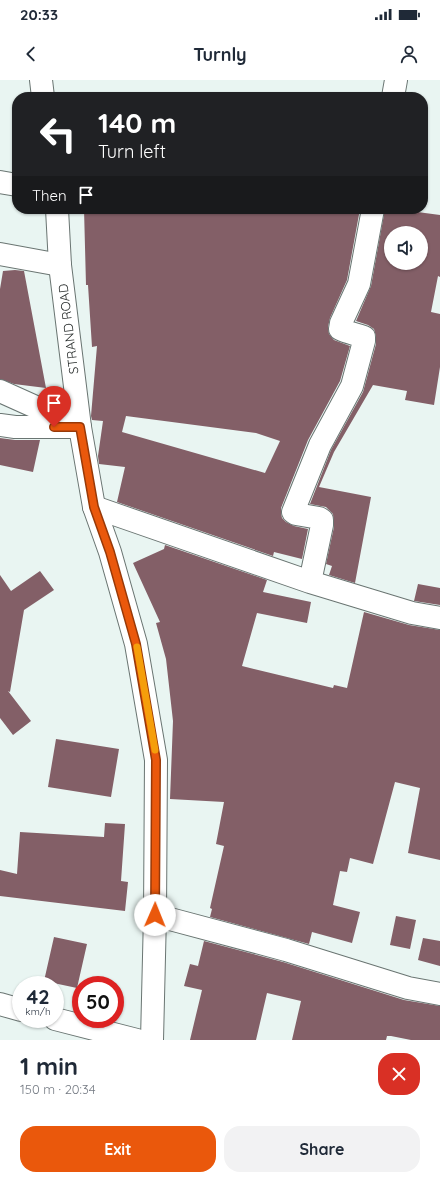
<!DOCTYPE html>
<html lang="en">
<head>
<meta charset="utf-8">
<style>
  body { margin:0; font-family:Quicksand,sans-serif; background:#f2f2f3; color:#1f2937; height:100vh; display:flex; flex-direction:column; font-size:15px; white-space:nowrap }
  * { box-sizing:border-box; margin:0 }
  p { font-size:13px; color:#747a83 }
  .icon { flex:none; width:22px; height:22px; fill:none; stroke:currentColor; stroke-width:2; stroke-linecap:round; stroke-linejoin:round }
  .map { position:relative; height:960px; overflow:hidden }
  .sheet { display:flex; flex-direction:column; background:#fff; flex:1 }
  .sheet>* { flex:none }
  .banner { position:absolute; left:12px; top:12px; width:416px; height:122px; border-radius:16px; box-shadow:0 1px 3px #0004; background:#202124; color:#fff; overflow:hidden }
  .tools { position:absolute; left:384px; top:146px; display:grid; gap:8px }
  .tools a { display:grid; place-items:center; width:44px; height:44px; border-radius:50%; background:#fff; box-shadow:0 1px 3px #0004; font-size:20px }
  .speed { position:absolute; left:12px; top:896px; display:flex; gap:8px; font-size:20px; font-weight:700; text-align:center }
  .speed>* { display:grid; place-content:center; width:52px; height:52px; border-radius:50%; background:#fff; box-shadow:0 1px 3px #0004; line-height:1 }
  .speed small { font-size:10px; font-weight:400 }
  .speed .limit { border:6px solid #d22; background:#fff; color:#111 }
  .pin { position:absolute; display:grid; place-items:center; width:34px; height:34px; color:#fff; margin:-41px -17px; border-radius:50% 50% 50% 0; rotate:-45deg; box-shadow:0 0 4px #0007 }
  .pin .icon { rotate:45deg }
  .me { position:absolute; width:44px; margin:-22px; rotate:1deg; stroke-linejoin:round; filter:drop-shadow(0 0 3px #0008) }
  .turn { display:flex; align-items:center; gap:14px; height:84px; padding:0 20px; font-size:18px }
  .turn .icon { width:52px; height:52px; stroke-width:2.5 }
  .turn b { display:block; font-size:28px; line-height:34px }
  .then { display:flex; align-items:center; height:38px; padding:0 20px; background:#0003; gap:8px; font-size:15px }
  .round { display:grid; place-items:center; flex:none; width:42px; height:42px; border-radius:16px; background:#f2f2f3 }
  .head { display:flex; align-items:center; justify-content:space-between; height:68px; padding:0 20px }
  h1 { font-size:24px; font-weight:700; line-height:30px }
  .cta { display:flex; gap:8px; margin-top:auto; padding:8px 20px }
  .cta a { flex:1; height:46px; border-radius:16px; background:#ea580c; color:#fff; font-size:16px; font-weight:700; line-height:46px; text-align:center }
  .cta a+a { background:#f2f2f3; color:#1f2937 }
  .status { display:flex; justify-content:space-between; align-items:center; height:28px; padding:0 20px; background:#fff; direction:ltr }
  .status svg { height:11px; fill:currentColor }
  header { display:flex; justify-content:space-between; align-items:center; height:52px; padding:0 20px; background:#fff; font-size:18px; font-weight:700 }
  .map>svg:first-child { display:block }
  .building { fill:#835f67; fill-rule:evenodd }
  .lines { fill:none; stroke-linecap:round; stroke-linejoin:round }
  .minor-casing { stroke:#6a7572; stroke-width:24 }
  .major-casing { stroke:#6a7572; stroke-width:24 }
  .minor { stroke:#fff; stroke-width:22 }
  .major { stroke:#fff; stroke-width:22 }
  .route-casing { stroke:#983908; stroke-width:10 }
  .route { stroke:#ea580c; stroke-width:7 }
  .slow { stroke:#f59e0b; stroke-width:7 }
  .labels { text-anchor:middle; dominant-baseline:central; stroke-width:4; stroke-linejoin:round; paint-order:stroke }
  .street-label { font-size:13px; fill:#242928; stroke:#fff }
</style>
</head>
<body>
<div class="status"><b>20:33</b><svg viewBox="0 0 49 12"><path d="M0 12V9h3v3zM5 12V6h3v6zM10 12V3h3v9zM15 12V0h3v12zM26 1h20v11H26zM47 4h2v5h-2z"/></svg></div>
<header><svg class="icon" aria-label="back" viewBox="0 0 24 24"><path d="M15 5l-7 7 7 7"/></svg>Turnly<svg class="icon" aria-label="person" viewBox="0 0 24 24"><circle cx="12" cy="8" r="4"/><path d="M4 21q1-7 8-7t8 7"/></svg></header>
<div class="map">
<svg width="440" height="960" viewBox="0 0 440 960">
  <rect width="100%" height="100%" fill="#e9f5f2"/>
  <path class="building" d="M84,129H360L347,200L330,238L328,247L329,254L334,260L350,266L340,301L308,360L281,428V433L282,438L286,442L294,446L308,449L302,479L274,472L273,476L117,422L125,387L99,384L98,376L103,341L92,340L91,336L97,266L92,267L88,205H86ZM126,336L256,353L280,361L265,393L122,352Z
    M385,129H395L440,135V197L438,196L431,232L440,234V287L434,325L405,320L407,311L373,305L334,372L319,407L371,417L355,503L329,495L332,486L326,484L334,447L333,434L326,427L310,424L331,370L363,312L376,264V257L374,249L368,245L356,241L371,206ZM391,153H421V183H391Z
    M15,190L24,191L46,308L14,304L0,299V209L3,191Z
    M0,358L15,360H40L33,392L0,385Z
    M165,465L267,500L263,512L311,522L307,543L257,533L242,586L333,608L334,605L347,608L364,532L409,545L440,550V780L408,773L420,708L395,702L373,784L350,778L347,792L340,791L333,825L360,832L352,863L312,852L309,864L210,837L212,829L210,828L224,766L216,764L224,722L170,719L173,641L166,579L156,543L160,542L133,483L164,469Z
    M40,491L54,510L24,530L10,612L8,611L31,641L13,655L0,638V495L11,511Z
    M418,504L440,508V525L414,521Z
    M56,659L119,669L111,717L48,707Z
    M105,743L125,744L121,801L128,802L125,831L0,816V790L17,794L20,752L104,757Z
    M396,836L416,840L410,869L390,865Z
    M54,857L87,864L77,908L44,901Z
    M423,858L440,861V886L418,880Z
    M204,861L283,882L404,920L440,926V960H411L391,956H387L386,960H292L301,921L267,913L256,960H190L202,910L184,906L190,884L198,886Z"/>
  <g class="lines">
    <defs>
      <path id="minor" d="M393,17L396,0
        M0,102L17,105
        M0,174L60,185
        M0,311L80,347
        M0,345L15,347H73
        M94,427L310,502L412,533L440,538
        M310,502L322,445V440L319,438L296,434L293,432L320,365L352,306L364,261V257C356,254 348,253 340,249L341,243L359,204L373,129
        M155,835L286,870L408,908L440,914
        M0,924L21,930
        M55,939L137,960"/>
      <path id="major" d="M41,0L43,17
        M57,129L60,185L80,347L94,427L110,472L136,564L156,680L155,835L152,960"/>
    </defs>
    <use href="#minor" class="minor-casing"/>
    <use href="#major" class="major-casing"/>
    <use href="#minor" class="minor"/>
    <use href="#major" class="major"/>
  </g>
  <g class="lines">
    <defs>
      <path id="route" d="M54,347H80L94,427L110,472L136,564L156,680L155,835"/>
    </defs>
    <use href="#route" class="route-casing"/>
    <use href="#route" class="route"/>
    <path class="slow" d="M137,567L155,670"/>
  </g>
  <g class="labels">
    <g class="street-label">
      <text transform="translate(68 249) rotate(-97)">STRAND ROAD</text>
    </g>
  </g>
</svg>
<div class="tools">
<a><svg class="icon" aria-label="sound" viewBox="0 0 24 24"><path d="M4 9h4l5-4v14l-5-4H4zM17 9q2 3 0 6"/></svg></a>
</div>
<div class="speed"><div>42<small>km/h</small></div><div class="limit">50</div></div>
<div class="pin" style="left:54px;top:347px;background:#d93025"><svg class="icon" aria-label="arrive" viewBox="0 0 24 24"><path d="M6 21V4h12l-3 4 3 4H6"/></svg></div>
<svg class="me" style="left:155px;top:835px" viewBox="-20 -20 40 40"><circle r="19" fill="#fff"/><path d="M0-13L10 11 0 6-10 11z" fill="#ea580c"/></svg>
<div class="banner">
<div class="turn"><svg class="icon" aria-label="left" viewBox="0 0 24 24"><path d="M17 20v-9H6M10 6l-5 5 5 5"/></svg><div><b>140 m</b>Turn left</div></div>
<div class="then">Then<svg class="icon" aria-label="arrive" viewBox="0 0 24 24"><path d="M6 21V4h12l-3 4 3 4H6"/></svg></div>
</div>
</div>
<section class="sheet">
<div class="head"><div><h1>1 min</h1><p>150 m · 20:34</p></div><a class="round" style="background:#d93025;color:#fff"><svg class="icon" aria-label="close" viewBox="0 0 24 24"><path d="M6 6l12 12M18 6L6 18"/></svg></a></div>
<div class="cta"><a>Exit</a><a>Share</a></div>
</section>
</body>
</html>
